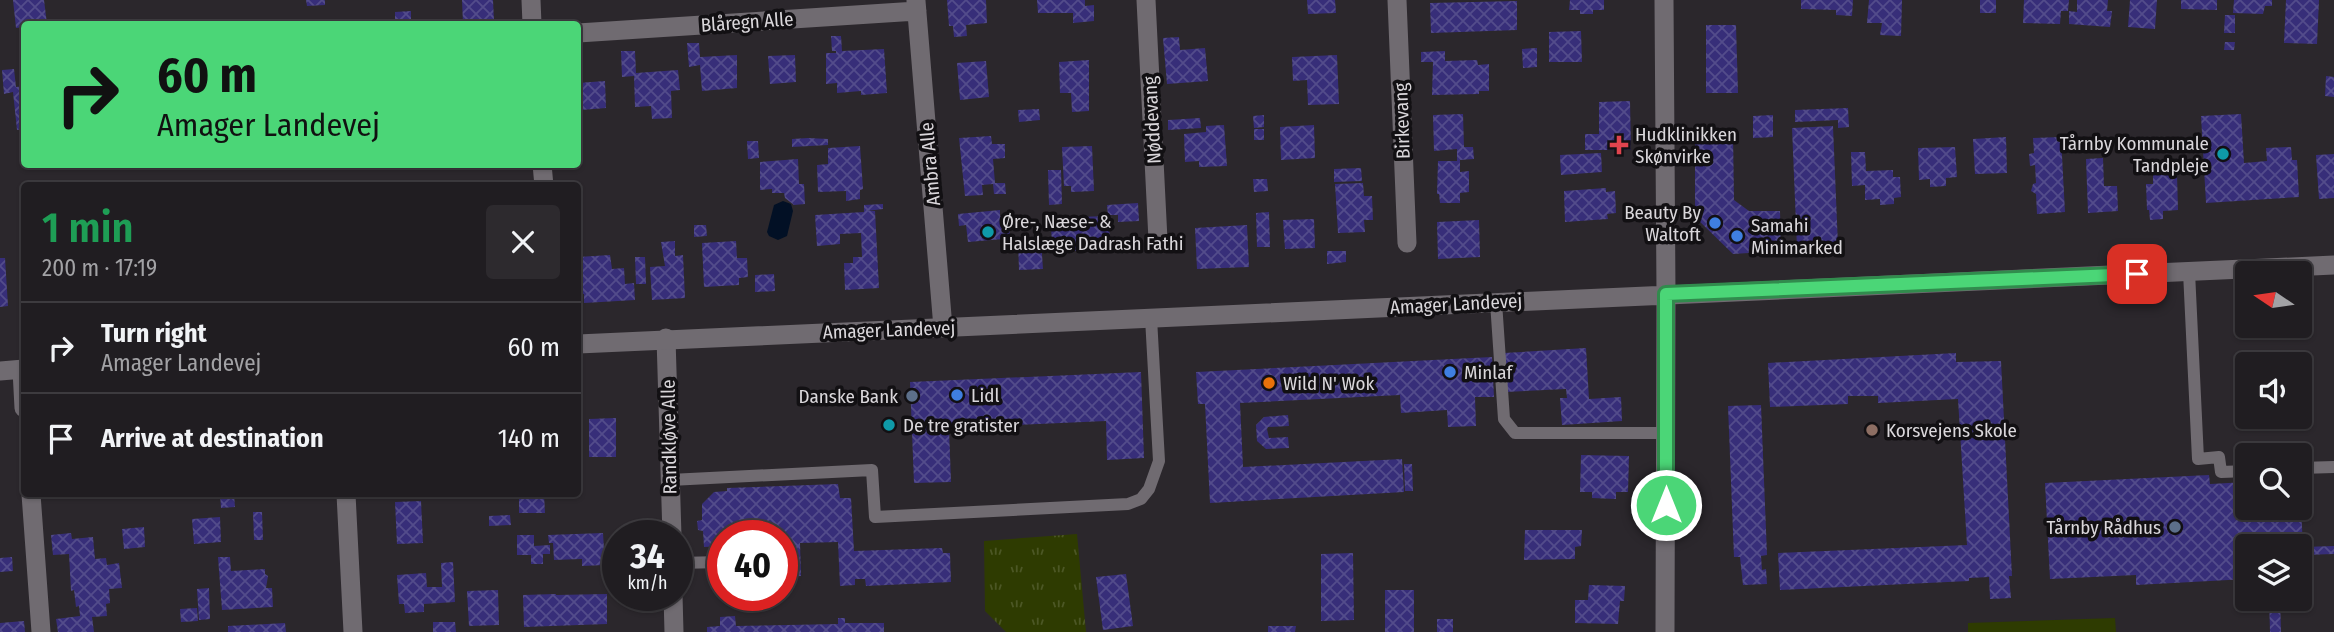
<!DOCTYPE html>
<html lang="en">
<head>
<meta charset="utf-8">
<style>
  body { margin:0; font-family:"Fira Sans Condensed",sans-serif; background:#2d2a2e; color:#f1f3f6; height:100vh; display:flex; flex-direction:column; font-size:26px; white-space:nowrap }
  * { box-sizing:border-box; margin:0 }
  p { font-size:23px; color:#a2a2a5 }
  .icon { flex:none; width:38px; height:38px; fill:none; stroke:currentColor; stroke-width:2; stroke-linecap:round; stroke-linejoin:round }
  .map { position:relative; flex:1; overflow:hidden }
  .details { position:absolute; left:21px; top:182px; width:560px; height:315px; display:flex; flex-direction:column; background:#201d21; border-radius:7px; box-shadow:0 2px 5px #0004,0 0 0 2px #3d3b3f }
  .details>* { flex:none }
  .top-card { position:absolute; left:21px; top:21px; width:560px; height:147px; border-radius:7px; box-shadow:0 2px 5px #0004,0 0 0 2px #3d3b3f; background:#4bd677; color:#111; overflow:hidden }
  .needle { width:46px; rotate:283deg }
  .buttons { position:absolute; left:2235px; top:261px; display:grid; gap:14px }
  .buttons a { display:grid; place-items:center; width:77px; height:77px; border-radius:7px; background:#201d21; box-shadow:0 2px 5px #0004,0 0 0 2px #3d3b3f; font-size:35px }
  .speed { position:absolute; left:602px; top:520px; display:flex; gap:14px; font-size:35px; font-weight:700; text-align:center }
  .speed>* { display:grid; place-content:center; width:91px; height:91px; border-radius:50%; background:#201d21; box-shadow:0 2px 5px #0004,0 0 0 2px #3d3b3f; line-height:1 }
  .speed small { font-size:18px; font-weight:400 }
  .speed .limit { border:10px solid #d22; background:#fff; color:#111 }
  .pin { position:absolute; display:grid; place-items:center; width:60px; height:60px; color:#fff; margin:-30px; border-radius:14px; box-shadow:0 4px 10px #0006 }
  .me { position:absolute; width:77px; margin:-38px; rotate:0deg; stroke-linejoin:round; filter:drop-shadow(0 0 5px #0008) }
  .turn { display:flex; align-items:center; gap:24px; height:147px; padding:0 21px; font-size:32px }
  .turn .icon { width:91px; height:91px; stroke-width:2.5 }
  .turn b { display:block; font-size:49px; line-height:60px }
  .round { display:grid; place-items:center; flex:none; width:74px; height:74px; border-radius:7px; background:#2d2a2e }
  .head { display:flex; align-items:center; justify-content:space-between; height:119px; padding:0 21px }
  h1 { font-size:42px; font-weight:600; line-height:52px; color:#1e9e55 }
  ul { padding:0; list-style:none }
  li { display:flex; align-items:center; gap:21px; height:91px; padding:0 21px; border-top:2px solid #3d3b3f }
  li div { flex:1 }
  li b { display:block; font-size:26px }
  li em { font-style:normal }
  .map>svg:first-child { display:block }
  .park { fill:url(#park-tufts) }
  .pitch { fill:#2e3b01 }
  .water { fill:#021025 }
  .building { fill:url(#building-cross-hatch) }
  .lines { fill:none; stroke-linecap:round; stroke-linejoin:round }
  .service { stroke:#706b71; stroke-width:12 }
  .minor { stroke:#706b71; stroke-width:19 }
  .tertiary { stroke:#706b71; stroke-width:19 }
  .route-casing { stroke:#318b4d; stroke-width:18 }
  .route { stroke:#4bd677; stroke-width:12 }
  .health-dot { fill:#e0444e; stroke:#121013; stroke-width:2.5 }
  .culture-dot { fill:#0f9aa8; stroke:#121013; stroke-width:2.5 }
  .shop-dot { fill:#3f7fe0; stroke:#121013; stroke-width:2.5 }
  .food-dot { fill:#e8710a; stroke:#121013; stroke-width:2.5 }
  .service-dot { fill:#5c6f8a; stroke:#121013; stroke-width:2.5 }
  .education-dot { fill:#8d6e63; stroke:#121013; stroke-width:2.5 }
  .labels { text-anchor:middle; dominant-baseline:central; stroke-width:7; stroke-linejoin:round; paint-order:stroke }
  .street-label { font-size:19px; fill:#dad7db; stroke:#121013 }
  .poi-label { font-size:19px; fill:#dad7db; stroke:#121013; text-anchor:start }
</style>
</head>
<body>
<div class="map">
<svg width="2334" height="632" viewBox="0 0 2334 632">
  <defs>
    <pattern id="park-tufts" width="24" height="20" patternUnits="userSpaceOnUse" patternTransform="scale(1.75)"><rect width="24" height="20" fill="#2e3b01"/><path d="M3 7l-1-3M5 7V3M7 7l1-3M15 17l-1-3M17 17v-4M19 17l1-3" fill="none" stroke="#4c5725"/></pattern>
    <pattern id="building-cross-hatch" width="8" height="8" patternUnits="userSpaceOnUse" patternTransform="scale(1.75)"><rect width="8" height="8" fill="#372e79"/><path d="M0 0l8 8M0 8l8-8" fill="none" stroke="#534c8b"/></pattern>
  </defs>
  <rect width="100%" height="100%" fill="#2b272c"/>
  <path class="park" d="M1077,534L1086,632H1006L985,611L984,541Z"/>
  <path class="pitch" d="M2115,618L2116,632H1968V623Z"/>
  <path class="water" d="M783,201L791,204L793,211L787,236L778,240L769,236L767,232L774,205Z"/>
  <path class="building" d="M13,0H44L47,24H24V27L16,28Z
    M306,0H325V5L307,6Z
    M462,0H493L494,21L463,24Z
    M947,0H986L987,23L966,25L967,36L954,37L953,26H949Z
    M1037,0H1085V6L1094,5V21L1073,23V13H1038Z
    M1307,0H1335L1336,13L1308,14Z
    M1570,0H1604V10H1593V14H1580V10H1569Z
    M1801,0H1853L1852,16L1836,15V10L1801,9Z
    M1869,0H1902L1901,36L1880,35L1882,23H1867Z
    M1980,0H1996V13H1980Z
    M2024,0H2069L2068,11H2061L2060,24L2023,23Z
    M2077,0H2108L2107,11H2112L2110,27L2069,24V11L2077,12Z
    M2130,0H2157L2155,29L2128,27Z
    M2181,0H2217V10L2181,9Z
    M2234,0H2272V6H2265L2263,14L2233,13Z
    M2286,0H2319L2317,44L2284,43Z
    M1517,1V30L1431,33L1430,3Z
    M411,11V24H395V12Z
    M2225,15H2235V33H2224Z
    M1706,25H1736L1738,93H1706Z
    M1581,31L1582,62H1549V32Z
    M831,36H841L842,51L884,49L887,93L861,95V91L837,93V83L826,84V53H836V51H832Z
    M1179,37L1180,50L1205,48L1208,81L1167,84L1163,38Z
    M2225,42H2235L2234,50H2224Z
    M687,43H699L700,57L737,55V88L702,91L700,65L689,67Z
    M1537,48V67L1523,68L1522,49Z
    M621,51H635L636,73L678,70L680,90L671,91L672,118L652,119L651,106L635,107L634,76L622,77Z
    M1445,51V61L1477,60L1478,65L1489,64V91H1479V94L1432,95L1433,62H1421V52Z
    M795,55L796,82L770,84L768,56Z
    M1337,55L1339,104L1308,105L1307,80L1293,81L1292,57Z
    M1089,60V111L1072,112L1071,93H1060L1059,62Z
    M986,61L989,97L960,100L957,63Z
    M14,69L16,87L24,86V129L17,130L13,92L4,94L2,70Z
    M2326,76L2334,77V97L2325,96Z
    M605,81L606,108L581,110L583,149H578V83Z
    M1630,101L1631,150H1585V134H1599V102Z
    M1848,108L1849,127L1838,128V120L1795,122V110Z
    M1039,109L1040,120L1019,122L1018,110Z
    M1463,114L1464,147H1473L1474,159L1460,160V172L1469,171V192L1460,193V203H1440L1439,194H1437L1438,161H1457V149L1434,151L1433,115Z
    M2241,114L2244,163L2267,161L2266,148L2291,147L2292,160H2297L2299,197L2206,203L2201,116Z
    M1264,115V127L1254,128L1253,116Z
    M1773,115V137L1753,138V116Z
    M1200,118L1201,128L1168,130V120Z
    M1224,125L1227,166L1199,167V161L1185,162L1184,134L1206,132V126Z
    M1314,125L1315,158L1281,160L1280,127Z
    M1833,126L1838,246L1797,248L1792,128Z
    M1254,129H1264V140H1254Z
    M1695,133L1733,134L1734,200L1749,211H1780L1781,251L1733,254L1695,217Z
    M991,136L992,144H1005V158L993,159L995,183H1005L1006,194H994L993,184L982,185L983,195L965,196L959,138Z
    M2006,137L2007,173L1975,174L1973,139Z
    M2061,137L2065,212L2037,214L2036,194L2031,191L2033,184L2036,183L2035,165L2030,166L2029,154L2034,153L2033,138Z
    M808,138L828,139V145L792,147V139Z
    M747,141H758L759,158L748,159Z
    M860,146L863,189L860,190V199L846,201V191L818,192L817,165L828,164V148Z
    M1092,146L1094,191L1071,192V186H1064L1062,147Z
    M1955,147L1957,177L1946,178V186L1930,187V179L1919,180L1918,148Z
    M1851,152H1865L1866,171L1893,170V177H1900L1901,197L1894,198V204L1880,205V199L1865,200V185L1852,186Z
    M1601,153L1602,172L1561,175L1560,155Z
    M2334,154V198L2319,199L2316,155Z
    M2103,158L2104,186H2117L2118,211L2088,213L2086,159Z
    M798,159L799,184H804L805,204L794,205L785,198L784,193H772V189L760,190V162Z
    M2160,161H2173L2174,174H2177L2178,210L2163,211V219L2150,220L2149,210H2147L2146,184H2153V175L2162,174Z
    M1361,168L1362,181L1334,182V169Z
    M1048,170H1061L1062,204L1049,205Z
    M1253,179H1267L1268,191L1254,192Z
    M323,181V186H295V183Z
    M1363,183L1364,196H1372L1373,220H1364L1365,232L1338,233L1335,184Z
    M1606,188V192L1615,191L1616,213L1607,214L1608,219L1565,222L1564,191Z
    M1138,203L1139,221L1118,222V215H1108L1107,205Z
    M883,204V209L867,211H875L879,288L845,290L844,263H853V257H862L861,233L840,234V244L817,246L815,215L864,212V205Z
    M1000,210V216H1009L1010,243L1003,239L968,242L966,225L959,226L958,214Z
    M1269,212L1270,247H1257L1256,213Z
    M1109,216L1110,250L1075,251V242H1066V246L1052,248L1051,224L1079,221L1078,217Z
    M1314,219L1315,248L1285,249L1283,220Z
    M1479,220L1480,257L1438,259L1437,222Z
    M694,225H706L707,236L694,237Z
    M1247,225L1249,267L1197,269L1195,228Z
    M1041,240L1043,269L1019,270L1018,241Z
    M675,241V256L683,255L685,298L652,300L650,267L665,266L661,242Z
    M736,241L737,258H747L748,277L739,278V285L704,287L702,243Z
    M1327,251H1346V262L1327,264Z
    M610,255L612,269L624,268L625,284L634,283L635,300L584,303V294H580L578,257Z
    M635,257H645L646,284H636Z
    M0,258H5L8,306L0,307Z
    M774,274L775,291L755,292V275Z
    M1586,348L1589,399L1621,397L1622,421L1562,425L1560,398H1567L1566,389L1506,392L1504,353Z
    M1956,353V362L2001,361L2012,576H2009L2011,598L1990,599L1989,577L1969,578V581L1780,590L1778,553L1967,545L1958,399L1878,403V396H1848V404L1770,407L1768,363Z
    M1492,357L1494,397H1475L1476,426L1448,427L1447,410L1401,413L1400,395L1240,403L1243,467L1402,459L1404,492L1210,503L1205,404H1198L1196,372Z
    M1141,372L1144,458L1107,460L1106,421L949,428L951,482L914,483L910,382Z
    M1761,405L1767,555L1761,556L1762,570L1766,569L1767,584L1743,585L1740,557H1734L1728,406Z
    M1288,415L1289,426L1268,427L1267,429L1269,438L1288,437L1289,448L1266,449L1257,441L1256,425L1264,417Z
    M616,418V457H589V419Z
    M1581,455L1629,456L1628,492H1616V499L1592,498V492H1580Z
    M1404,464H1412L1413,491H1405Z
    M2209,475L2210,484L2247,482V508H2301L2303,547L2334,546V554L2303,555V577H2300V546H2247V579L2136,585V575L2050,579L2045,483Z
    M838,484L840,498H851L854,551L942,548L943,553H950L951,582L866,586L865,579H855V585L840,586L838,542L800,543L801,576L782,577V536H723V546L704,547L703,531L698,530L697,521L702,520V504L714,492L727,491V488Z
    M220,494H234L235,507L221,508Z
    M519,494H544L545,513H519Z
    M421,501L423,543L397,544L395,502Z
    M253,512H262L263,540H254Z
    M510,515L511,525L489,526V516Z
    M220,517L221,542L194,544L192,519Z
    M144,527L145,547L124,549L122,529Z
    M1525,530H1582L1581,546L1575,547V559L1524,560Z
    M71,533L72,539L93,537L95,559L106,558L107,565L119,563L122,588L109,589L110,603L106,604L107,616L92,617L94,632H58L56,619L80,616L79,606L76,607L74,590L71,591L69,554L53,555L51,535Z
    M603,533L605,565L582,566V559L554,560L553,543H549L548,535Z
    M517,535H534V546L550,545V554H543V564H531V555H517Z
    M1353,553L1354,620L1321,621V554Z
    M12,557L13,571L0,572V558Z
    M218,557H230L231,571L265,569V574L268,576L266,588H272L273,607L222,610Z
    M453,562L455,602L424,604V612L405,613L404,604H399L397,575L426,573L427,587H442L441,563Z
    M1126,574L1133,626L1103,630L1096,577Z
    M1589,585L1625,586L1624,601H1620L1618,624L1575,623V600H1588Z
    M209,588L210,619L199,620L197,589Z
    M498,590L499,625L469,626L467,591Z
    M1385,590H1414V632H1385Z
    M556,594V595L607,594V624L524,627L523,595Z
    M2269,598H2280L2281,632H2270Z
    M197,608L198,621L181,622L180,609Z
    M735,616L736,626L838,624V618H845V623H884V632H707V627L720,626V617Z
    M1437,619H1453V632H1437Z
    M24,621L25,632H0V623Z
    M433,622H455L456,632H433Z
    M285,623L286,632H228V626Z
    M1268,626H1296L1295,632H1268Z"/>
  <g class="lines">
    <path class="service" d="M2189,272L2198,459L2219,457L2221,472L2247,471
      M1496,302L1504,419L1515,433H1666
      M2300,468L2334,467
      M670,480L872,470L875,517L1128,504L1141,499L1149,489L1159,461L1151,318
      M677,563L723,562"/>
    <path class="minor" d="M531,0L532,24
      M1146,0L1158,240
      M1397,0L1407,243
      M916,1L943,328
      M578,33L917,11
      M542,164L544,186
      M666,338L672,536
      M22,370L24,408
      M31,494L41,632
      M346,494L353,632
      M673,595L674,632"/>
    <path class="tertiary" d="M1664,0L1666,294L1665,632
      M578,344L2334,265
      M0,371L24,369"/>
  </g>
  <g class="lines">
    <defs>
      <path id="route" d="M1666,505V294L2137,274"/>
    </defs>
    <use href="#route" class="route-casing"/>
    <use href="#route" class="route"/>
  </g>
  <path class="health-dot" d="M1615.5 134.5h7v7h7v7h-7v7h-7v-7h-7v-7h7z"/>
  <g class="culture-dot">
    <circle cx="2223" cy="154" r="7"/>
    <circle cx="988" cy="232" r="7"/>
    <circle cx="889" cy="425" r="7"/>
  </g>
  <g class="shop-dot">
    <circle cx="1715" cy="223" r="7"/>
    <circle cx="1737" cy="236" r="7"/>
    <circle cx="1450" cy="372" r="7"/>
    <circle cx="957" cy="395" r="7"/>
  </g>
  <circle class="food-dot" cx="1269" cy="383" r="7"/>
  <g class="service-dot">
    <circle cx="912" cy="396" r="7"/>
    <circle cx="2175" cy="527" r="7"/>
  </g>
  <circle class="education-dot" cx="1872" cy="430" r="7"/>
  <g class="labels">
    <g class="street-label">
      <text transform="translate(747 22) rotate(-4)">Blåregn Alle</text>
      <text transform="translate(1152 120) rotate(-93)">Nøddevang</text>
      <text transform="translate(1402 121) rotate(-92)">Birkevang</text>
      <text transform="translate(930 164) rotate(-95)">Ambra Alle</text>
      <text transform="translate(1456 304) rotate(-3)">Amager Landevej</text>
      <text transform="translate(889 330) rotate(-2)">Amager Landevej</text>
      <text transform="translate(669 437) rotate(-91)">Randkløve Alle</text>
    </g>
    <g class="poi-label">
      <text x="1635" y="134">Hudklinikken<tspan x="1635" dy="22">Skønvirke</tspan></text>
      <text x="2209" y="143" text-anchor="end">Tårnby Kommunale<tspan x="2209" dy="22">Tandpleje</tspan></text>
      <text x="1701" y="212" text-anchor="end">Beauty By<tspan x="1701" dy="22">Waltoft</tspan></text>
      <text x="1002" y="221">Øre-, Næse- &amp;<tspan x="1002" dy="22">Halslæge Dadrash Fathi</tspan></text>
      <text x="1751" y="225">Samahi<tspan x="1751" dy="22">Minimarked</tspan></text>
      <text x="1464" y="372">Minlaf</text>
      <text x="1283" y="383">Wild N' Wok</text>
      <text x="971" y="395">Lidl</text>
      <text x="898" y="396" text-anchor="end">Danske Bank</text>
      <text x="903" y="425">De tre gratister</text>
      <text x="1886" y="430">Korsvejens Skole</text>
      <text x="2161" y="527" text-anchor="end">Tårnby Rådhus</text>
    </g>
  </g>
</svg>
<div class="buttons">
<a><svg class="needle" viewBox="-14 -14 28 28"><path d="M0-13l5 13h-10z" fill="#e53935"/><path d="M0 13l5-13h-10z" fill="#a2a2a5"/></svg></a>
<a><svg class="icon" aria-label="sound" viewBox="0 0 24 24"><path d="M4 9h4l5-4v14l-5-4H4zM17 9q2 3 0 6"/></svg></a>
<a><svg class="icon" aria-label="search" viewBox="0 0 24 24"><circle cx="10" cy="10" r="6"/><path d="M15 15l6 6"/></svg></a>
<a><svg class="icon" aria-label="layers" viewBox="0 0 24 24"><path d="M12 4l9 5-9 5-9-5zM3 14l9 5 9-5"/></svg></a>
</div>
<div class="speed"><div>34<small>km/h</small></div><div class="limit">40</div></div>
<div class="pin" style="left:2137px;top:274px;background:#d93025"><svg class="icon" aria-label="arrive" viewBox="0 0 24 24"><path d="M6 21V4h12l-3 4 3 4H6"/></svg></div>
<svg class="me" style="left:1666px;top:505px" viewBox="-20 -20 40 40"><circle r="17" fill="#4bd677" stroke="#fff" stroke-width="3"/><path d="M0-11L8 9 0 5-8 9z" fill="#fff"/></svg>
<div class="top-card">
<div class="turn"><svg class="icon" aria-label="right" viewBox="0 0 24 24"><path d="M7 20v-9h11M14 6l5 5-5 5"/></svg><div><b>60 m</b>Amager Landevej</div></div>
</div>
<section class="details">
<div class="head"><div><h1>1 min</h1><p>200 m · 17:19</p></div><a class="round"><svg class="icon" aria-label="close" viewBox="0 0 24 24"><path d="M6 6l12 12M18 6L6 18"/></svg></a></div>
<ul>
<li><svg class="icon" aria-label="right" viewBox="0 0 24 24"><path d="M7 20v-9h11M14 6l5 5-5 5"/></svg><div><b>Turn right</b><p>Amager Landevej</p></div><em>60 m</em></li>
<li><svg class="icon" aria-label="arrive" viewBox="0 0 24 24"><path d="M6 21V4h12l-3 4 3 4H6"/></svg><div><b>Arrive at destination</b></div><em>140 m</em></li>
</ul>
</section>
</div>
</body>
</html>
